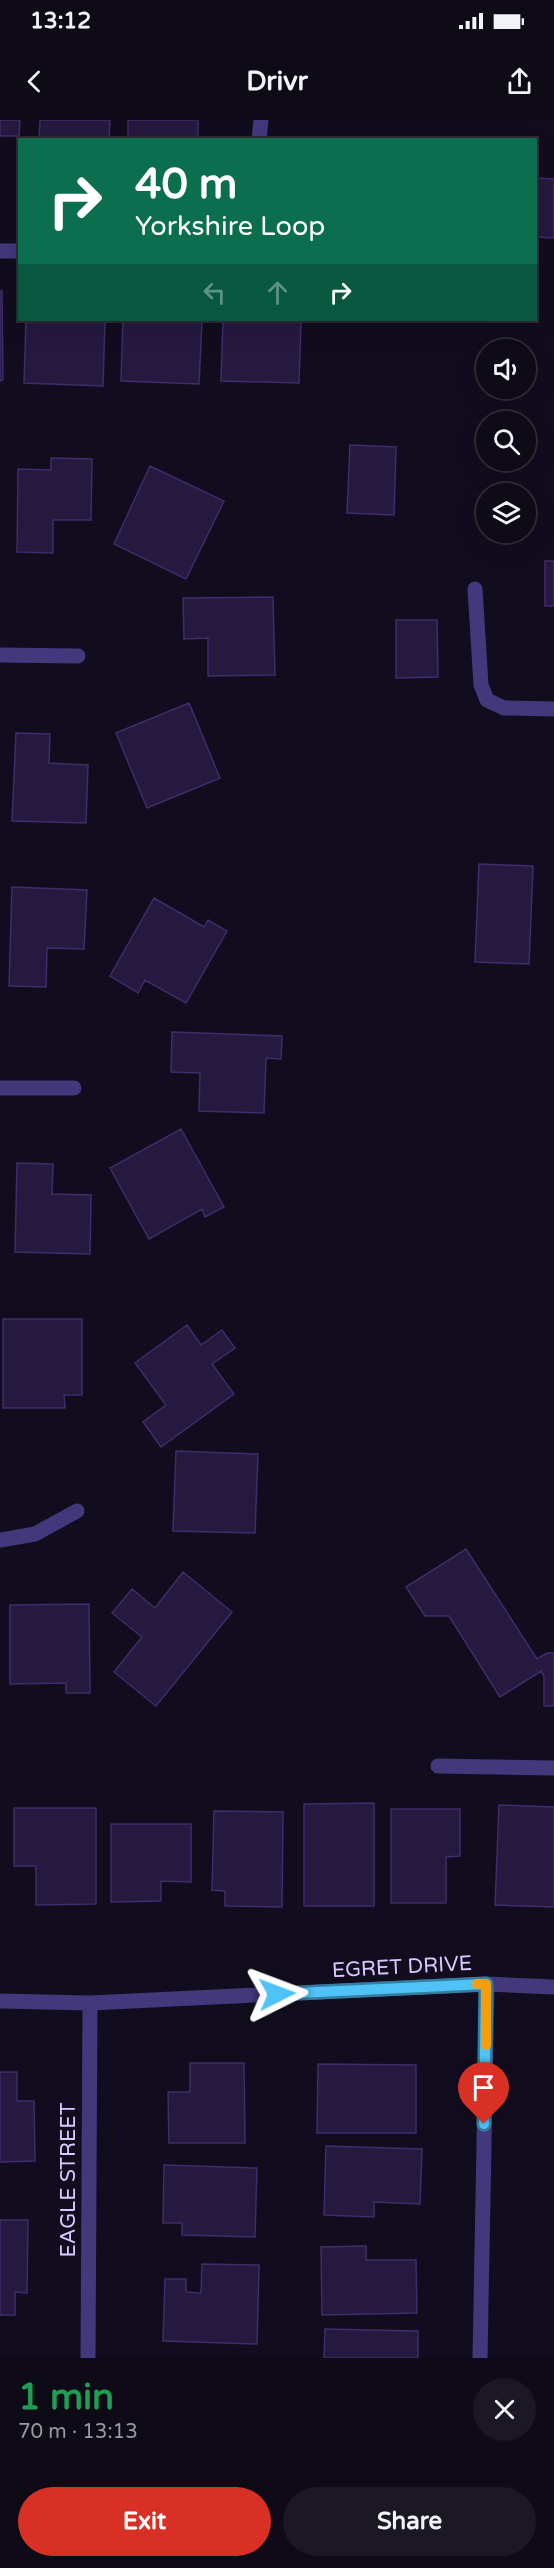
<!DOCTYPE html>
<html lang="en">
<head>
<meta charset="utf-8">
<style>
  body { margin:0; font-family:"Varela Round",sans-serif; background:#1c1823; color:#f1f3f6; height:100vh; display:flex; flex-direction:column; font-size:22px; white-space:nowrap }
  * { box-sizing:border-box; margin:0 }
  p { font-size:20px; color:#9b9aa1 }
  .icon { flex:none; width:33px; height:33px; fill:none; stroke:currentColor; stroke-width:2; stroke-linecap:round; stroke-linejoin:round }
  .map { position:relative; height:2238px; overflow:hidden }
  .details { display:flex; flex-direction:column; background:#0e0a16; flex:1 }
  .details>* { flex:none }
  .hud { position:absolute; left:18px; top:18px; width:519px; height:183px; border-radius:0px; box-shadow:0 6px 24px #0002,0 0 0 2px #2e2b35; background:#0b6e4f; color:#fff; overflow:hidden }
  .buttons { position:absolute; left:476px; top:219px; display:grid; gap:12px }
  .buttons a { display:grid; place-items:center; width:60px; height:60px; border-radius:50%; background:#0e0a16; box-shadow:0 6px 24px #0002,0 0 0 2px #2e2b35; font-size:30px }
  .pin { position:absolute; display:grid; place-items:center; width:51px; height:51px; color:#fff; margin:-62px -26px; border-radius:50% 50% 50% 0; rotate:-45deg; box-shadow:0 0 6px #0007 }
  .pin .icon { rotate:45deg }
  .me { position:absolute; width:66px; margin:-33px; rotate:87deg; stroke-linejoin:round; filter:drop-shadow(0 0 4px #0008) }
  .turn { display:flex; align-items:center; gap:21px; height:126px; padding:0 18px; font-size:27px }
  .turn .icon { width:78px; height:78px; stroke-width:2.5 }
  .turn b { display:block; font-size:42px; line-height:51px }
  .lanes { display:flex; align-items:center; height:57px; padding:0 18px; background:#0003; justify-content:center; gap:30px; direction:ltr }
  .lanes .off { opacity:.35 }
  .round { display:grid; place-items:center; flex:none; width:63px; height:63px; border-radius:32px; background:#1c1823 }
  .headline { display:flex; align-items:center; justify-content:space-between; height:102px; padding:0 18px }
  h1 { font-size:36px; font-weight:800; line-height:45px; color:#1e9e55 }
  .button { display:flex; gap:12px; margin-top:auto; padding:12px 18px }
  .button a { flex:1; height:69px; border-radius:36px; background:#d93025; color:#fff; font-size:24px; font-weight:800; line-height:69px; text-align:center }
  .button a+a { background:#1c1823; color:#f1f3f6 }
  .status { display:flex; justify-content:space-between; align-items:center; height:42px; padding:0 30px; background:#0e0a16; direction:ltr }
  .status svg { height:16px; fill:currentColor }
  header { display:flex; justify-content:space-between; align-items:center; height:78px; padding:0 18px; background:#0e0a16; font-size:27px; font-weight:800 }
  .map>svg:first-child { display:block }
  .building { fill:#25193f; stroke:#3f2c6a; stroke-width:1.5 }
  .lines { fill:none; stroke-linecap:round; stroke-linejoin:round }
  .minor { stroke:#43387c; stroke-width:15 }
  .route-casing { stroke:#337fa1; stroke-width:15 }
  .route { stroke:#4fc3f7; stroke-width:10 }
  .slow { stroke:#f59e0b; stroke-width:10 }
  .labels { text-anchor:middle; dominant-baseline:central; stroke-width:6; stroke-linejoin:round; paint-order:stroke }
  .street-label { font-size:21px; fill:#d6cbfe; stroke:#120d1e }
</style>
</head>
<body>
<div class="status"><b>13:12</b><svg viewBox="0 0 49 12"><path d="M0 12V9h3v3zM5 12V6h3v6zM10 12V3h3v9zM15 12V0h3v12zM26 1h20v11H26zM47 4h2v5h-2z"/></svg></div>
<header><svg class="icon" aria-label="back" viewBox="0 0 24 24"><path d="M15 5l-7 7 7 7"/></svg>Drivr<svg class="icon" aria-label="share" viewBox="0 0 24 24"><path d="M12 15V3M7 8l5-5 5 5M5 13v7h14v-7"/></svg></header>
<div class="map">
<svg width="554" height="2238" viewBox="0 0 554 2238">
  <rect width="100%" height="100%" fill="#120d1e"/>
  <path class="building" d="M0,0H20L19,16H0Z
    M40,0H110L109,20H39Z
    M128,0H198V20H128Z
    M536,58L554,59V118L536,117Z
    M0,171H2L3,260L0,261Z
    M26,200L105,202L103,266L24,263Z
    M123,200H202L199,264L121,261Z
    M223,200H301L299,263L221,261Z
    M350,325L396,327L394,395L347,393Z
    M51,338L92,339L91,400H53V433L17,432L18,349L51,350Z
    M150,346L224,381L186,459L114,424Z
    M545,441H554V486H545Z
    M273,477L275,555L208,556V518L184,519L183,478Z
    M396,500H437L438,557L396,558Z
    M189,583L220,658L147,688L116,613Z
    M16,613L50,614L49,643L88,645L86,703L12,701Z
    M479,744L533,746L529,844L475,842Z
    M12,767L87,770L84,829L47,828L46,867L9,866Z
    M154,778L204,807L208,800L227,811L186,883L145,860L138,873L110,856Z
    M172,912L282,916L281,939L266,938L264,993L199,991L200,953L171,952Z
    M181,1009L224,1087L205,1097L202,1089L149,1119L110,1048Z
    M17,1043L53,1044L52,1074L91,1075L90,1134L15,1132Z
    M3,1199H82V1275H64L65,1288H3Z
    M187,1205L201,1225L222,1210L235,1228L212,1244L234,1274L161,1327L143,1302L166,1285L135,1243Z
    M176,1331L258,1334L255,1413L173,1411Z
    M466,1429L537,1539L547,1533H554V1586H544V1556L541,1551L500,1577L449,1496H425L406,1467Z
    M183,1452L232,1492L156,1586L114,1552L142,1517L112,1493L132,1469L155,1488Z
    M89,1484L90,1573H66V1563L10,1564V1485Z
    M374,1683V1786H304V1684Z
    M499,1685L554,1687V1787L495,1785Z
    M14,1688H96V1784L36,1785V1746H14Z
    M391,1689H460V1736L446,1737V1783H391Z
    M214,1691L283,1692L282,1787L225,1786V1771L212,1770Z
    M111,1704H191V1762L161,1761V1781L111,1782Z
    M190,1943H244L245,2023H169L168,1972H190Z
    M318,1944L416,1945V2013H317Z
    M0,1952H17V1981H34L35,2041L0,2042Z
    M326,2026L422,2029L420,2084L374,2082V2097L324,2095Z
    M164,2045L257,2048L255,2117L182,2115V2103H163Z
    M0,2100H28L27,2173L15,2172V2195H0Z
    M366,2126V2140H416L417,2193L322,2195L321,2127Z
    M202,2144L259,2145L257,2224L163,2221L165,2159H186V2172L201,2173Z
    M325,2209L418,2211V2238H324Z"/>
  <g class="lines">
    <path class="minor" d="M259,20L261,0
      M0,131H20
      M475,469L481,565L487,580L504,588L554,589
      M0,535L78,536
      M0,968H74
      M0,1420L35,1414L77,1391
      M438,1646L554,1648
      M0,1881L90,1883L487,1864L554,1867
      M88,2238L90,1883
      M480,2238L487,1864"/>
  </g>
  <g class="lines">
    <defs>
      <path id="route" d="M277,1874L486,1864L484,2004"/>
    </defs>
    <use href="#route" class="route-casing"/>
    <use href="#route" class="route"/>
    <path class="slow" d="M477,1864H486V1925"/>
  </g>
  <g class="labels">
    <g class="street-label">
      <text transform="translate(402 1847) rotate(-3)">EGRET DRIVE</text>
      <text transform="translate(68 2060) rotate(-90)">EAGLE STREET</text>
    </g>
  </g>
</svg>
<div class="buttons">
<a><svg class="icon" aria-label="sound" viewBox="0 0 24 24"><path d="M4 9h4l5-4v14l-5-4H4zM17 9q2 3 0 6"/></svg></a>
<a><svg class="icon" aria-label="search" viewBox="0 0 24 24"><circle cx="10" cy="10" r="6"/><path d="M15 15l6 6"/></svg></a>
<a><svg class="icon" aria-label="layers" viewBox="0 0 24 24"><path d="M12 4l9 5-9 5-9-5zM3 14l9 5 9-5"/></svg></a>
</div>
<div class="pin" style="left:484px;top:2004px;background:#d93025"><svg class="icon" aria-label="arrive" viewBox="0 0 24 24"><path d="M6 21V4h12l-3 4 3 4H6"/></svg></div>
<svg class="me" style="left:277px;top:1874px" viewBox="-20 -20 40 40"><path d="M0-17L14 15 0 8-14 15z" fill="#4fc3f7" stroke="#fff" stroke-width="4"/></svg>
<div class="hud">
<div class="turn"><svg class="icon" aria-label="right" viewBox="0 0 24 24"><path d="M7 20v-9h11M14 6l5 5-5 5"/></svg><div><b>40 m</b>Yorkshire Loop</div></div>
<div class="lanes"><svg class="icon off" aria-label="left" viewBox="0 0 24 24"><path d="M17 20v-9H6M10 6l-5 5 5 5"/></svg><svg class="icon off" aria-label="ahead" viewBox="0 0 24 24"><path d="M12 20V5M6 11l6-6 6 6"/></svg><svg class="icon" aria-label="right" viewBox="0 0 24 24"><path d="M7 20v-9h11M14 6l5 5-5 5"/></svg></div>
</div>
</div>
<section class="details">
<div class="headline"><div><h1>1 min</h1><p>70 m · 13:13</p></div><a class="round"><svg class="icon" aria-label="close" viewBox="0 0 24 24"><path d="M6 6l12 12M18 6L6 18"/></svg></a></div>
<div class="button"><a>Exit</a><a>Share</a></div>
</section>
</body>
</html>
